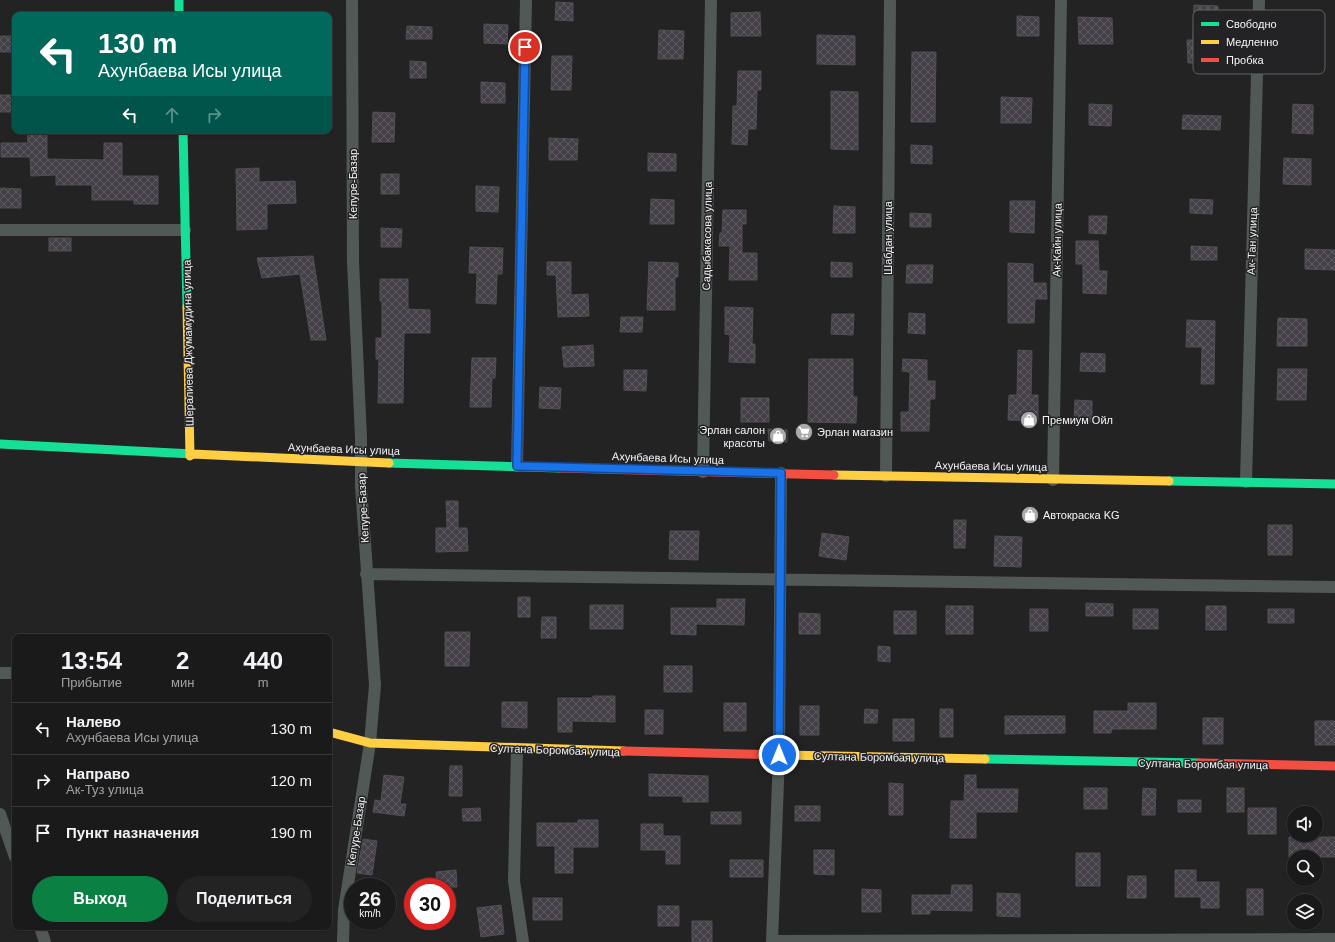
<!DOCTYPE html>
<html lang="ru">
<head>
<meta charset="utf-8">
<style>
  body { margin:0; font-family:Helvetica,sans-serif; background:#232324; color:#f1f3f6; height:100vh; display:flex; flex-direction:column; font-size:15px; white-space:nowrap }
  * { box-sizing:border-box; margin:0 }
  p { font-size:13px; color:#9fa1a3 }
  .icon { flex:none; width:22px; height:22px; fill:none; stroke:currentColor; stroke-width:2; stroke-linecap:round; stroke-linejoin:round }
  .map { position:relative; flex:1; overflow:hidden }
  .side { position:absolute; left:12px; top:634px; width:320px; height:296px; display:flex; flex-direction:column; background:#1a1a1b; border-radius:8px; box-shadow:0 1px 3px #0004,0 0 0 1px #38383a }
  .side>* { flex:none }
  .guide { position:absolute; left:12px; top:12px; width:320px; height:122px; border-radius:8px; box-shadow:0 1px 3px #0004,0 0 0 1px #38383a; background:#00695c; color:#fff; overflow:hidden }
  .tools { position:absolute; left:1287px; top:806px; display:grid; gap:8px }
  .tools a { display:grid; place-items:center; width:36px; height:36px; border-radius:50%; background:#1a1a1b; box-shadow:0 1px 3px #0004,0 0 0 1px #38383a; font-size:20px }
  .speed { position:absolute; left:344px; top:878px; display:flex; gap:8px; font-size:20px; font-weight:700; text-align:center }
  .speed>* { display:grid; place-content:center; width:52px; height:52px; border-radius:50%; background:#1a1a1b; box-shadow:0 1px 3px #0004,0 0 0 1px #38383a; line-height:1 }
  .speed small { font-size:10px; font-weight:400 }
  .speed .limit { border:6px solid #d22; background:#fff; color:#111 }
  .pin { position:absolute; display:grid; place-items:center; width:34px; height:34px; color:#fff; margin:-17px; border:2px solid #fff; border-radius:50%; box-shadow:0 1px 4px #0007 }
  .me { position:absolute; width:44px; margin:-22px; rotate:0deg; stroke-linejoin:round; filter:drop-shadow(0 0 3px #0008) }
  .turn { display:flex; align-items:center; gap:14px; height:84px; padding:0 20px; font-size:18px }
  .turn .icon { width:52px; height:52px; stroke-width:2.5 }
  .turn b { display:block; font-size:28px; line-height:34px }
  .lanes { display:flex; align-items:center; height:38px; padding:0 20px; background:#0003; justify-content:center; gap:20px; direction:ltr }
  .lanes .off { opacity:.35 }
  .eta { display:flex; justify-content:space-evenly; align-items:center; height:68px; text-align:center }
  .eta b { font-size:24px; font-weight:700; line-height:28px }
  .cta { display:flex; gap:8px; margin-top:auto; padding:8px 20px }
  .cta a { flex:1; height:46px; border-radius:24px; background:#0b8043; color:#fff; font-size:16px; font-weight:700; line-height:46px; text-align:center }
  .cta a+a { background:#232324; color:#f1f3f6 }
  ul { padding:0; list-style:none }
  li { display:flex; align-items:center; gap:12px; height:52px; padding:0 20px; border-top:1px solid #38383a }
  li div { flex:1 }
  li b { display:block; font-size:15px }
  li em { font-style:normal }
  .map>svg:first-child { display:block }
  .building { fill:url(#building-cross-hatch); stroke:#505051 }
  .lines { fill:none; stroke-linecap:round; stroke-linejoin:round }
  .street { stroke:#515956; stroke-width:12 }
  .fast { stroke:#16e098; stroke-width:9 }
  .slow { stroke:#ffcf43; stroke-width:9 }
  .jam { stroke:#f24e42; stroke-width:9 }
  .route-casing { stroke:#114b97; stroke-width:10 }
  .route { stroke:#1a73e8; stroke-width:7 }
  .labels { text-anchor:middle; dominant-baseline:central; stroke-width:3; stroke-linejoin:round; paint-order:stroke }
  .street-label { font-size:11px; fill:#f5f4f6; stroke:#232225 }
  .poi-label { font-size:11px; fill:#f5f4f6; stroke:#232225; text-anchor:start }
  .key { fill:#232225; stroke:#626164; stroke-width:1 }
  .key-label { font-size:11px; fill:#f5f4f6 }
</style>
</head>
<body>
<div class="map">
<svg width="1335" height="942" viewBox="0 0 1335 942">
  <defs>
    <pattern id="building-cross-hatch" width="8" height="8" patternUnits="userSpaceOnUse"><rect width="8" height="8" fill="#454048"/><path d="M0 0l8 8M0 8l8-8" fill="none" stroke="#605c63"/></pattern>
  </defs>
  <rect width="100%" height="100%" fill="#232324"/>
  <path class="building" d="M556,2L573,3V21L555,20Z
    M1194,5L1218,6V63H1188L1187,40H1193Z
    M760,12L761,36H731V13Z
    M1017,16L1039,17V36H1017Z
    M1078,17L1112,18L1113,44H1079Z
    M484,24L508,25L507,44L484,43Z
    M407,26L432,27V39H406Z
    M659,30L684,31L683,59H658Z
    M817,35L855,36V65L817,64Z
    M0,36H15V52H0Z
    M912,52H936L935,122H911Z
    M552,56H572L571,90H551Z
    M410,61L426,62V78H410Z
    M738,71H761V90H757L756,129H748L747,145L732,144L733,106H737Z
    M481,82L505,83V103H481Z
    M831,91L858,92V150L831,149Z
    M0,95H15V112H0Z
    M1001,97L1032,98L1031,123H1001Z
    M1089,104L1112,105L1111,126L1089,125Z
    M1293,104L1313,105V134L1292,133Z
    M373,112L395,113L394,142H372Z
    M1183,115L1221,116L1220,130L1182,129Z
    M27,131H47V159L104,160V143H122V176H158V204H134V200H92V185H56V175L31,176L30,157H1V143H28Z
    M549,138L578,139L577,160H549Z
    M911,145L932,146V164L911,163Z
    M648,153L676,154V171H648Z
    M1284,158L1311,159V185L1283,184Z
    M259,168V182L295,181L296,203L267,204V229L237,230L236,169Z
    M381,174H399V194H381Z
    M476,186L499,187L498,212L476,211Z
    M0,188L21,189V208H0Z
    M651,199L674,200V224H650Z
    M1190,199L1213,200L1212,214L1190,213Z
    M1010,201H1035L1034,233L1010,232Z
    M834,206L855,207V233H833Z
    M723,210H746V224H742V253H757V280H729L730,246H719L720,233H722Z
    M910,213L931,214V227H910Z
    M1089,216H1107L1106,234L1089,233Z
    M381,228L402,229L401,247H381Z
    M49,238H71V251H49Z
    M1076,241H1098L1099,271H1107L1106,294L1083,293V264H1076Z
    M1191,246L1217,247V260H1191Z
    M470,247L503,248L502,274H497L496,304L476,303L477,273H469Z
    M1305,249L1335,250V270L1305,269Z
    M313,256L326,340H311L300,274L262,278L257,258Z
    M547,262H571V295L588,294L589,316L558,317L556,275H547Z
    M649,262L678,263V277H675V310H647Z
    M831,262L852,263V277H831Z
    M1008,263L1033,264V283H1046L1047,299H1035L1034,323H1008Z
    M907,265H933L932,283H906Z
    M380,279H408V309L430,310V333H404L403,403H378L379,359H376V338H382V301H380Z
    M725,307L753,308L752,344H755V363L729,362L730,335L725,334Z
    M909,313L925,314V334L908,333Z
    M832,314H854L853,335L831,334Z
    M621,317H643L642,332H620Z
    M1278,318L1307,319V346H1277Z
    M1187,320L1215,321L1214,384H1201L1202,347H1186Z
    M593,345L594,366L564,367L562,347Z
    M1018,350L1032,351L1031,395H1038V421L1008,420L1009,395H1017Z
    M1081,353L1105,354V372L1080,371Z
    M472,358H496L495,378H492L491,407H470Z
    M809,359H853V397H857L856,423L808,422Z
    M903,359L927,360V381H935V399H930L929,431H901V412H909L910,372L902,371Z
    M1278,369H1307L1306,400H1277Z
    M624,370H647L646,391L624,390Z
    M540,387L561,388L560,409L539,408Z
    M741,398H769V422H741Z
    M1075,400L1092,401V421L1074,420Z
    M768,429L787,430V442L769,441Z
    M446,501H458V528H467L468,551L436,552V528H447Z
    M954,520H966L965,548H954Z
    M1268,525H1292V555H1268Z
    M670,531H699L698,560L669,559Z
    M822,533L849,537L846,560L819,556Z
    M995,536L1022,537L1021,567L994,566Z
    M518,597H530V617H518Z
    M717,599H745L744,625L696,624V635L671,634V608H717Z
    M1086,603L1113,604V616H1086Z
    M590,605H623V629H590Z
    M946,606H973V634H946Z
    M1206,606H1226V630H1206Z
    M1030,609H1048V631H1030Z
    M1133,609H1158V629H1133Z
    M1268,609H1294V623H1268Z
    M894,611H916V634H894Z
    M799,613L820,614V634H799Z
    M542,617H556V638H541Z
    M445,632H470L469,666H445Z
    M878,646L890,647V662L878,661Z
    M664,666H692V692H664Z
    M593,696H615V722L572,721V732H558V698H593Z
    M502,702H527V728L502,727Z
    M724,703H746V731H724Z
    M1128,703H1156V729H1112L1111,733H1094V711H1128Z
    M800,706H819V735H800Z
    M865,709L878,710L877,723H864Z
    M940,709H953V737H940Z
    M645,710H663V734H645Z
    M1005,716H1065V733L1005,734Z
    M1203,718H1223V744H1203Z
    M893,719H914V741H893Z
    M1315,721H1335V745H1315Z
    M450,766H462V796H449Z
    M649,774L708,776V802H683V796H649Z
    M384,775L404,777L400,804H406L404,816L373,812L375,800L381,801Z
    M965,775H976V789H1018L1017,812H976V838H950L951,801H964Z
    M889,783L903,784V815H889Z
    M1084,788H1107V809H1084Z
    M1143,788L1156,789L1155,815H1142Z
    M1227,788H1244V812H1227Z
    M1178,800H1201V812H1178Z
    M795,806H820V821H795Z
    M480,808L481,821H463L462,809Z
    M1248,808H1276V834H1248Z
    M711,812H741V824H711Z
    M578,820H598V847H573V873H555V846H537V823H578Z
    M641,824H663V836H680V864H666V850H641Z
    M1289,837H1335V857H1289Z
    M363,839L377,841L372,875L357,873Z
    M814,850H834V875L814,874Z
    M1076,853H1100V886H1076Z
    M730,860H763V877H730Z
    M456,870L457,887H437L436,872Z
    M1175,870H1196V882H1219V908H1201V897H1175Z
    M1128,876H1146V898H1127Z
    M952,885H972V911L930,910V914H912V895H951Z
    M862,889L881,890V912H862Z
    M1247,889H1263V915H1247Z
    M997,893L1020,894V917L997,916Z
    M533,898H562V920H533Z
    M501,905L504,934L481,937L477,908Z
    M658,906H679V926H658Z
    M692,921H712V942H692Z"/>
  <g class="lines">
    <path class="street" d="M0,230H185
      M517,466L526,0
      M703,472L711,0
      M886,476L890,0
      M1053,480L1061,0
      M1246,482L1259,0
      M366,574L1335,587
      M0,673H15
      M517,749L514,881L523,942
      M0,814L15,857
      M40,927L45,942
      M772,941L1335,939
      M343,942L344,910L370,743L375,685L361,486V438L353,261L352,0
      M772,942L779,755L781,473"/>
    <path class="fast" d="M179,0V15
      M183,131L187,307
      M0,444L193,454
      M389,463L559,468
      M1169,481L1335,484
      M985,759L1199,763"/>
    <path class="slow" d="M187,307L190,456
      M193,454L389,463
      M834,475L1169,481
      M329,732L370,743L624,751
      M783,755L985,759"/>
    <path class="jam" d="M559,468L834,475
      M624,751L783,755
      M1199,763L1335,766"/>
  </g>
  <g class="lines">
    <defs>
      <path id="route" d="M525,47L517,466L781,473L779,755"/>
    </defs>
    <use href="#route" class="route-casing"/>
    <use href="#route" class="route"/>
  </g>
  <defs>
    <symbol id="shop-disc" viewBox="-11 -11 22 22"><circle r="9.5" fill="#acabac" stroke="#232225"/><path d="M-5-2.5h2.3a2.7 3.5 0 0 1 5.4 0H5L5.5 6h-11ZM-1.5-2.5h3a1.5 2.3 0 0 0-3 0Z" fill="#fff"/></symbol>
    <symbol id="supermarket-disc" viewBox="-11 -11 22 22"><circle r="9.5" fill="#acabac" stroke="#232225"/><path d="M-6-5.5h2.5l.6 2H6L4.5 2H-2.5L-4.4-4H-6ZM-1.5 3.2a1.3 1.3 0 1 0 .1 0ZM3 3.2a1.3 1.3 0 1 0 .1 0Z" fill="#fff"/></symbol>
  </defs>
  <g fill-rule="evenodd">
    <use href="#shop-disc" x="1019" y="410" width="20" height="20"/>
    <use href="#supermarket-disc" x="794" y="422" width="20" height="20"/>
    <use href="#shop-disc" x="768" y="426" width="20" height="20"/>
    <use href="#shop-disc" x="1020" y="505" width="20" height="20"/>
  </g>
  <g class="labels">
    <g class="street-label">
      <text transform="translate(353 184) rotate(-90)">Кепуре-Базар</text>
      <text transform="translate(707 236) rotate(-89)">Садыбакасова улица</text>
      <text transform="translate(888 238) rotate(-90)">Шабдан улица</text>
      <text transform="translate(1057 240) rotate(-89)">Ак-Кайн улица</text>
      <text transform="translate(1252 241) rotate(-88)">Ак-Тан улица</text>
      <text transform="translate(188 343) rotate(-91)">Шералиева Джумамудина улица</text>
      <text transform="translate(344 449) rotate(2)">Ахунбаева Исы улица</text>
      <text transform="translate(668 458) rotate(2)">Ахунбаева Исы улица</text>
      <text transform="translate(991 466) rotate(1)">Ахунбаева Исы улица</text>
      <text transform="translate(363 508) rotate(-93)">Кепуре-Базар</text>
      <text transform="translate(555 750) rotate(2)">Султана Боромбая улица</text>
      <text transform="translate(879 757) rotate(1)">Султана Боромбая улица</text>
      <text transform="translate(1203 764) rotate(1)">Султана Боромбая улица</text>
      <text transform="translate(356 831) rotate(-81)">Кепуре-Базар</text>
    </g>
    <g class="poi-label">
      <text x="1042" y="420">Премиум Ойл</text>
      <text x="765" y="430" text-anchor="end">Эрлан салон<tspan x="765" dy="13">красоты</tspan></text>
      <text x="817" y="432">Эрлан магазин</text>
      <text x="1043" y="515">Автокраска KG</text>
    </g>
  </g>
  <rect x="1193" y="10" width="132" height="64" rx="6" class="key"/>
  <rect x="1201" y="22" width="18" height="4" fill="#16e098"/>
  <rect x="1201" y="40" width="18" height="4" fill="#ffcf43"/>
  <rect x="1201" y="58" width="18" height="4" fill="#f24e42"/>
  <g class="key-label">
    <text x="1226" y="28">Свободно</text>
    <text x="1226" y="46">Медленно</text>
    <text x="1226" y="64">Пробка</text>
  </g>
</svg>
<div class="tools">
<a><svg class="icon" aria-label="sound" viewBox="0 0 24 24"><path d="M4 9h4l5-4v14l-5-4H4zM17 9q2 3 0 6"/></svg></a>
<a><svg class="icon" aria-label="search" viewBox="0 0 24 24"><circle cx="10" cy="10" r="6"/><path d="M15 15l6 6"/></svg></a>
<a><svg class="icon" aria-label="layers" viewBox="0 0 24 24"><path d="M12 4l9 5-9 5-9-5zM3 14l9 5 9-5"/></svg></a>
</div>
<div class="speed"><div>26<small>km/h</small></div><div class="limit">30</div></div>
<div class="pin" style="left:525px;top:47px;background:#d93025"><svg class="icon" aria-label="arrive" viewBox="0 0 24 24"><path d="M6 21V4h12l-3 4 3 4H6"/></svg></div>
<svg class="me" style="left:779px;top:755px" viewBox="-20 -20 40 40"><circle r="17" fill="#1a73e8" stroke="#fff" stroke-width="3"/><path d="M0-11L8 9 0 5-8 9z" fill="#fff"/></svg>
<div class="guide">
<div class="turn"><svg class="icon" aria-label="left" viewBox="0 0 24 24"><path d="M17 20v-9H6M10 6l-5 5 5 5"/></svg><div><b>130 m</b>Ахунбаева Исы улица</div></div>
<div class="lanes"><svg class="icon" aria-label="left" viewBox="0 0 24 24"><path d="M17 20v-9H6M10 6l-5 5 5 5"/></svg><svg class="icon off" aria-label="ahead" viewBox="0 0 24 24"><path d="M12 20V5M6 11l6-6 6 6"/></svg><svg class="icon off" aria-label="right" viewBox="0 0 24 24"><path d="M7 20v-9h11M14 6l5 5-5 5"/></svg></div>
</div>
<section class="side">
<div class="eta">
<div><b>13:54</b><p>Прибытие</p></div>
<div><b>2</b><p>мин</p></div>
<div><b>440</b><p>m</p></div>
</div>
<ul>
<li><svg class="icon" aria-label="left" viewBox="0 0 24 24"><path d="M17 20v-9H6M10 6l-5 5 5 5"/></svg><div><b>Налево</b><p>Ахунбаева Исы улица</p></div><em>130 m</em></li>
<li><svg class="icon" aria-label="right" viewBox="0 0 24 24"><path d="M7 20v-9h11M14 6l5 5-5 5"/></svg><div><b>Направо</b><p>Ак-Туз улица</p></div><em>120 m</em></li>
<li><svg class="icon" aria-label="arrive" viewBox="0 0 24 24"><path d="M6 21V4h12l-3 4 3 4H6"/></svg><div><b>Пункт назначения</b></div><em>190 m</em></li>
</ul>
<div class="cta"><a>Выход</a><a>Поделиться</a></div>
</section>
</div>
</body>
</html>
